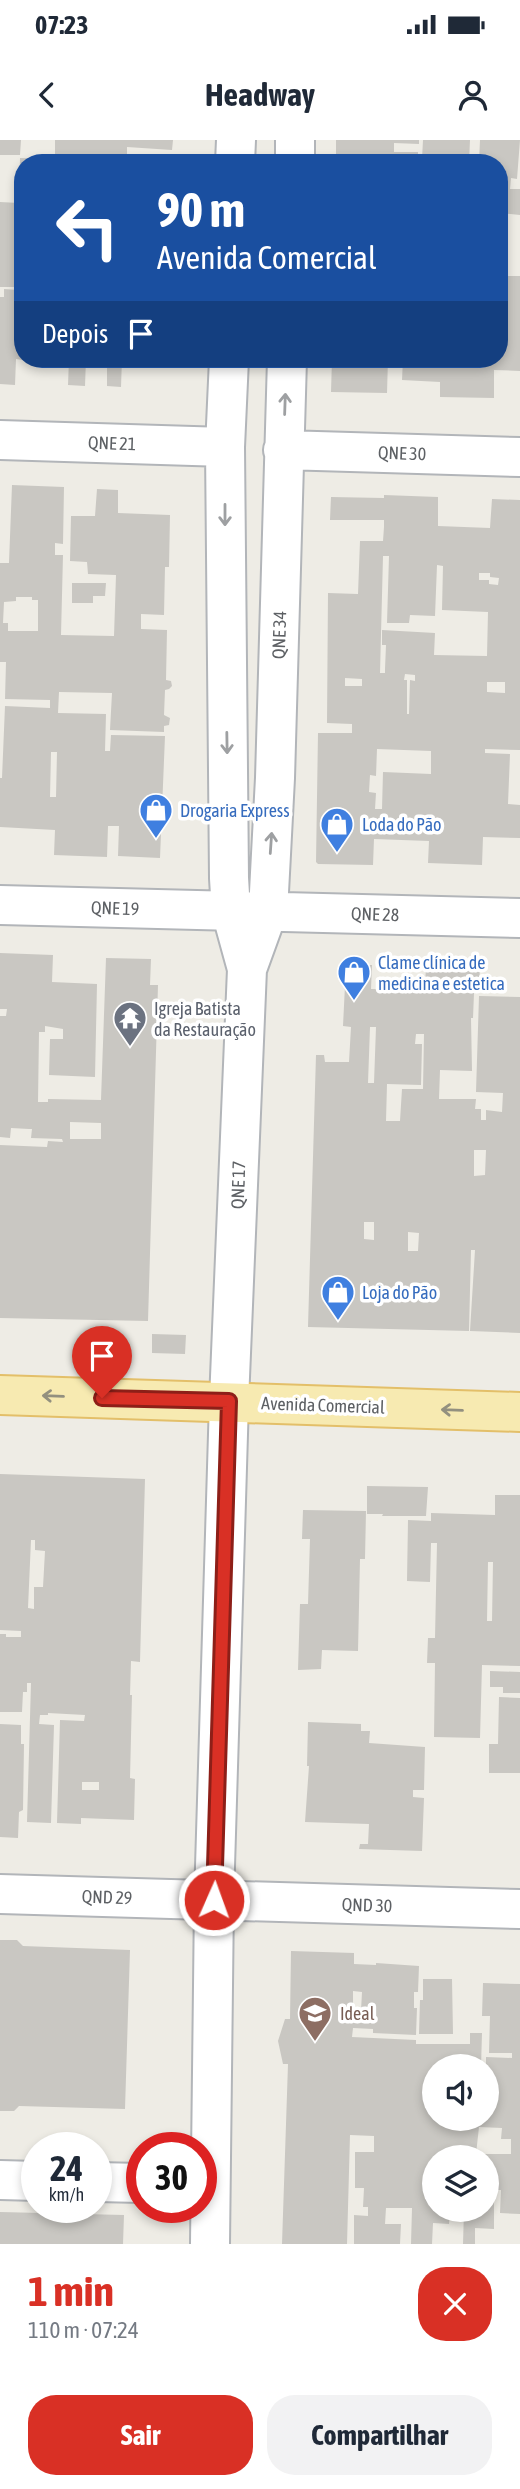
<!DOCTYPE html>
<html lang="pt">
<head>
<meta charset="utf-8">
<style>
  body { margin:0; font-family:"Asap Condensed",sans-serif; background:#f2f2f3; color:#1f2937; height:100vh; display:flex; flex-direction:column; font-size:26px; white-space:nowrap }
  * { box-sizing:border-box; margin:0 }
  p { font-size:23px; color:#747a83 }
  .icon { flex:none; width:38px; height:38px; fill:none; stroke:currentColor; stroke-width:2; stroke-linecap:round; stroke-linejoin:round }
  .map { position:relative; height:2104px; overflow:hidden }
  .panel { display:flex; flex-direction:column; background:#fff; flex:1 }
  .panel>* { flex:none }
  .banner { position:absolute; left:14px; top:14px; width:494px; height:214px; border-radius:28px; box-shadow:0 4px 10px #0003; background:#1a4fa0; color:#fff; overflow:hidden }
  .tools { position:absolute; left:422px; top:1914px; display:grid; gap:14px }
  .tools a { display:grid; place-items:center; width:77px; height:77px; border-radius:50%; background:#fff; box-shadow:0 4px 10px #0003; font-size:35px }
  .speed { position:absolute; left:21px; top:1992px; display:flex; gap:14px; font-size:35px; font-weight:700; text-align:center }
  .speed>* { display:grid; place-content:center; width:91px; height:91px; border-radius:50%; background:#fff; box-shadow:0 4px 10px #0003; line-height:1 }
  .speed small { font-size:18px; font-weight:400 }
  .speed .limit { border:10px solid #d22; background:#fff; color:#111 }
  .pin { position:absolute; display:grid; place-items:center; width:60px; height:60px; color:#fff; margin:-72px -30px; border-radius:50% 50% 50% 0; rotate:-45deg; box-shadow:0 0 7px #0007 }
  .pin .icon { rotate:45deg }
  .me { position:absolute; width:77px; margin:-38px; rotate:2deg; stroke-linejoin:round; filter:drop-shadow(0 0 5px #0008) }
  .turn { display:flex; align-items:center; gap:24px; height:147px; padding:0 28px; font-size:32px }
  .turn .icon { width:91px; height:91px; stroke-width:2.5 }
  .turn b { display:block; font-size:49px; line-height:60px }
  .then { display:flex; align-items:center; height:66px; padding:0 28px; background:#0003; gap:14px; font-size:26px }
  .round { display:grid; place-items:center; flex:none; width:74px; height:74px; border-radius:28px; background:#f2f2f3 }
  .head { display:flex; align-items:center; justify-content:space-between; height:119px; padding:0 28px }
  h1 { font-size:42px; font-weight:700; line-height:52px; color:#d93025 }
  .button { display:flex; gap:14px; margin-top:auto; padding:14px 28px }
  .button a { flex:1; height:80px; border-radius:28px; background:#d93025; color:#fff; font-size:28px; font-weight:700; line-height:80px; text-align:center }
  .button a+a { background:#f2f2f3; color:#1f2937 }
  .status { display:flex; justify-content:space-between; align-items:center; height:49px; padding:0 35px; background:#fff; direction:ltr }
  .status svg { height:19px; fill:currentColor }
  header { display:flex; justify-content:space-between; align-items:center; height:91px; padding:0 28px; background:#fff; font-size:32px; font-weight:700 }
  .map>svg:first-child { display:block }
  .building { fill:#c9c7c2; fill-rule:evenodd }
  .lines { fill:none; stroke-linecap:round; stroke-linejoin:round }
  .minor-casing { stroke:#b2b5b9; stroke-width:42 }
  .major-casing { stroke:#e3bf69; stroke-width:42 }
  .minor { stroke:#fff; stroke-width:38 }
  .major { stroke:#f7eab1; stroke-width:38 }
  .oneway { stroke:#9ea0a2 }
  .oneway2 { stroke:#93907f }
  .route-casing { stroke:#8d1f18; stroke-width:18 }
  .route { stroke:#d93025; stroke-width:12 }
  .labels { text-anchor:middle; dominant-baseline:central; stroke-width:7; stroke-linejoin:round; paint-order:stroke }
  .street-label { font-size:18px; fill:#5d6064; stroke:#fff }
  .shop-label { font-size:18px; fill:#366cbe; stroke:#fff; text-anchor:start }
  .worship-label { font-size:18px; fill:#5b616d; stroke:#fff; text-anchor:start }
  .education-label { font-size:18px; fill:#785e54; stroke:#fff; text-anchor:start }
</style>
</head>
<body>
<div class="status"><b>07:23</b><svg viewBox="0 0 49 12"><path d="M0 12V9h3v3zM5 12V6h3v6zM10 12V3h3v9zM15 12V0h3v12zM26 1h20v11H26zM47 4h2v5h-2z"/></svg></div>
<header><svg class="icon" aria-label="back" viewBox="0 0 24 24"><path d="M15 5l-7 7 7 7"/></svg>Headway<svg class="icon" aria-label="person" viewBox="0 0 24 24"><circle cx="12" cy="8" r="4"/><path d="M4 21q1-7 8-7t8 7"/></svg></header>
<div class="map">
<svg width="520" height="2104" viewBox="0 0 520 2104">
  <rect width="100%" height="100%" fill="#eeece5"/>
  <path class="building" d="M0,0H21L20,15H0Z
    M55,0H173L172,10L127,7V23H23V154H17V158H23V220L16,219L15,245L0,244V157H4V149L18,150L17,147H0V62L19,63L20,18L55,19Z
    M336,0H419V4L394,3V12H418V19H422L423,0H470L469,23H393L394,19L387,20V23H336Z
    M480,0H520L517,39L511,38L510,49H520V75L499,73V23H479Z
    M499,136H520V231L494,230V258L440,257V242L402,240L403,219H441V222H453V219H499V207H502L503,196H499V181H505V171H499Z
    M69,219H86L85,246L68,245Z
    M107,219H122L121,247L107,246Z
    M332,219H388L387,253L331,252Z
    M12,345L64,347L63,404L55,403V415H63L61,495L114,496L116,435L88,434L87,422L70,421L71,376H95L97,349L118,350V373L170,375L169,427H165L164,475L141,474V489L167,490L166,540L171,541L172,546L169,549L165,550L164,575L170,578L169,585L164,586V592L110,590L112,553L59,552L58,573L106,574L105,611H110L111,595L165,596L160,718L118,716L119,686H108L107,717L54,715L55,690L0,687V638H2L5,566L50,568V560L5,559L6,522H0V423H9ZM16,457H32V460H38V491H8V483H3L4,462L16,461ZM51,612H57L56,657H50Z
    M384,355L438,357V386L490,388L492,359L520,360V610L485,609V613L510,614L508,664L520,665V698L483,697L482,725L428,723L429,701L374,699L373,725L318,724L316,722L318,593H352V584L327,583L328,453L358,454L360,401H383L384,387V380H330L331,357L384,358ZM383,416H389L387,483H409L410,475L435,476L437,425L443,426L442,470L488,472L487,516L434,515L435,493L382,490V505H386L385,529V533H380ZM479,433H490V437L499,438L498,445L489,444V440H479ZM405,534L415,535V541L410,540L409,574H407V540H404ZM345,538L362,539V546H345ZM487,542H505V553L487,552ZM377,609L431,611V634L383,632L382,669H375L376,653L369,652L370,635L376,636Z
    M72,443H106L105,456H93V463H72Z
    M0,813L53,815L52,842L97,844L95,937L49,935L50,899H63V889L45,886V892H39L38,962H48V959L101,960L106,818L151,819L150,845H158L148,1181L0,1178V1005L47,1007L48,1001L63,1002L62,999L31,998L32,989H29L11,988L10,998L0,997V876H6L7,869H0ZM70,982L101,983V999H70Z
    M426,824H480L479,853H474L473,878H471L472,931L440,930L439,959H476L475,969H481V980H486V970L502,972L503,953L476,952L479,856L520,857V1193L470,1191L475,1110H471L469,1191L308,1187L316,915H324L325,922H349L351,887L343,886L346,825H372L371,849L425,850ZM370,887H376L374,943H368ZM416,894H424L423,949H402L400,981H386L387,944L421,945L422,904H415ZM474,1010H486L485,1035L474,1036ZM364,1082H374V1100L364,1099ZM408,1092L419,1093L418,1111H408Z
    M152,1194L186,1195L185,1214L152,1213Z
    M0,1334L145,1339L140,1522L131,1521L130,1555H132L130,1638L135,1639L134,1680L81,1678V1684L57,1683L60,1580L84,1581L85,1575L48,1573V1575H40L39,1584L54,1585L51,1683L27,1682L31,1543H27V1552H23L22,1572H0V1494H6V1497H21V1491L0,1490ZM31,1400H35V1410L45,1411L43,1447H34V1469L28,1468ZM82,1642H99V1650H82Z
    M367,1346L428,1347L426,1376H382L383,1374H367Z
    M495,1355H520V1526L482,1525L480,1598L434,1597L435,1523H427L428,1498H435L437,1403H431L430,1442L407,1441L408,1380L431,1381V1373L495,1375ZM488,1422H493L492,1481H487Z
    M303,1370L366,1371L365,1419H360L358,1511L322,1510L321,1529L298,1530L300,1464H308L310,1399H302Z
    M490,1531L520,1532V1553H503V1547H490Z
    M499,1557L520,1558V1633H489V1604H498Z
    M308,1582L361,1584V1591H370L369,1603L425,1607L424,1650H413V1657L424,1658L422,1711L359,1709L360,1704H368L369,1684L305,1682L309,1626H307Z
    M0,1584L21,1585V1604H24L23,1670L19,1672L18,1698L0,1697Z
    M0,1800H17L23,1806L130,1810L125,1969L19,1966L14,1971H0Z
    M291,1811L354,1813V1824L376,1825V1823L419,1826L418,1852H414V1868H417L416,1895L373,1893V1889L353,1888L352,1897L416,1900V1904H470V1893H482L481,1927H434V1979H486V1917L512,1918V1913H489L490,1876H482L483,1843L520,1844V2074L500,2073L501,2050H486V2018H434V2070H450L449,2084L433,2083L432,2104H411L412,2068H386L385,2084H401L400,2104H354V2075L368,2076V2067H363L364,2048H355V2012H374V1996L350,1995L347,2104H282L288,1924H283L278,1901L285,1879H290ZM353,1851L362,1852L361,1871H353ZM479,1987L502,1988L501,1999H511V2014H476Z
    M423,1839H452L453,1894H419L420,1860H423Z
    M486,2056H494V2089L475,2088V2104H463L464,2070H486Z
    M0,2072L124,2075L123,2104H0Z"/>
  <g class="lines">
    <defs>
      <path id="minor" d="M235,23L236,0
        M295,23V0
        M0,300L225,307
        M283,310L520,317
        M0,765L520,778
        M247,829L268,771L275,638L287,219
        M0,1754L520,1769
        M0,2040L37,2041
        M96,2042L142,2043
        M210,2104L214,1760L229,1261L247,829L231,771L229,738L225,307L229,219"/>
      <path id="major" d="M0,1255L520,1272"/>
    </defs>
    <use href="#minor" class="minor-casing"/>
    <use href="#major" class="major-casing"/>
    <use href="#minor" class="minor"/>
    <use href="#major" class="major"/>
  </g>
  <defs><path id="oneway-shaft" d="M-6 0H5M1.5-3L5.5 0L1.5 3" fill="none" stroke-width="1.6" stroke-linecap="round" stroke-linejoin="round" transform="scale(1.75)"/></defs>
  <g class="oneway">
    <use href="#oneway-shaft" transform="translate(285 264) rotate(-88)"/>
    <use href="#oneway-shaft" transform="translate(225 375) rotate(90)"/>
    <use href="#oneway-shaft" transform="translate(227 603) rotate(89)"/>
    <use href="#oneway-shaft" transform="translate(271 703) rotate(-86)"/>
  </g>
  <g class="oneway2">
    <use href="#oneway-shaft" transform="translate(53 1256) rotate(-178)"/>
    <use href="#oneway-shaft" transform="translate(452 1270) rotate(-178)"/>
  </g>
  <g class="lines">
    <defs>
      <path id="route" d="M102,1258L229,1261L214,1760"/>
    </defs>
    <use href="#route" class="route-casing"/>
    <use href="#route" class="route"/>
  </g>
  <defs>
    <symbol id="shop-pin" viewBox="-11 -11 22 30"><path d="M0 17L-7.5 6A9.5 9.5 0 1 1 7.5 6Z" fill="#3f7fe0" stroke="#fff"/><path d="M-5-2.5h2.3a2.7 3.5 0 0 1 5.4 0H5L5.5 6h-11ZM-1.5-2.5h3a1.5 2.3 0 0 0-3 0Z" fill="#fff"/></symbol>
    <symbol id="temple-pin" viewBox="-11 -11 22 30"><path d="M0 17L-7.5 6A9.5 9.5 0 1 1 7.5 6Z" fill="#6b7280" stroke="#fff"/><path d="M0-6L5-2H3V0L6.5 2.5H4V6H1.5V3h-3V6H-4V2.5H-6.5L-3 0V-2H-5Z" fill="#fff"/></symbol>
    <symbol id="school-pin" viewBox="-11 -11 22 30"><path d="M0 17L-7.5 6A9.5 9.5 0 1 1 7.5 6Z" fill="#8d6e63" stroke="#fff"/><path d="M0-5L7-2L0 1L-7-2ZM-4 1L0 2.5L4 1V4Q0 6-4 4Z" fill="#fff"/></symbol>
  </defs>
  <g fill-rule="evenodd">
    <use href="#shop-pin" x="137" y="651" width="38" height="52"/>
    <use href="#shop-pin" x="318" y="665" width="38" height="52"/>
    <use href="#shop-pin" x="335" y="813" width="38" height="52"/>
    <use href="#temple-pin" x="111" y="859" width="38" height="52"/>
    <use href="#shop-pin" x="319" y="1133" width="38" height="52"/>
    <use href="#school-pin" x="296" y="1854" width="38" height="52"/>
  </g>
  <g class="labels">
    <g class="street-label">
      <text transform="translate(112 303) rotate(2)">QNE 21</text>
      <text transform="translate(402 313) rotate(2)">QNE 30</text>
      <text transform="translate(279 495) rotate(-88)">QNE 34</text>
      <text transform="translate(115 768) rotate(2)">QNE 19</text>
      <text transform="translate(375 774) rotate(2)">QNE 28</text>
      <text transform="translate(238 1045) rotate(-88)">QNE 17</text>
      <text transform="translate(323 1265) rotate(2)">Avenida Comercial</text>
      <text transform="translate(107 1757) rotate(2)">QND 29</text>
      <text transform="translate(367 1765) rotate(2)">QND 30</text>
    </g>
    <g class="shop-label">
      <text x="180" y="670">Drogaria Express</text>
      <text x="362" y="684">Loda do Pão</text>
      <text x="378" y="822">Clame clínica de<tspan x="378" dy="21">medicina e estetica</tspan></text>
      <text x="362" y="1152">Loja do Pão</text>
    </g>
    <g class="worship-label">
      <text x="154" y="868">Igreja Batista<tspan x="154" dy="21">da Restauração</tspan></text>
    </g>
    <g class="education-label">
      <text x="340" y="1873">Ideal</text>
    </g>
  </g>
</svg>
<div class="tools">
<a><svg class="icon" aria-label="sound" viewBox="0 0 24 24"><path d="M4 9h4l5-4v14l-5-4H4zM17 9q2 3 0 6"/></svg></a>
<a><svg class="icon" aria-label="layers" viewBox="0 0 24 24"><path d="M12 4l9 5-9 5-9-5zM3 14l9 5 9-5"/></svg></a>
</div>
<div class="speed"><div>24<small>km/h</small></div><div class="limit">30</div></div>
<div class="pin" style="left:102px;top:1258px;background:#d93025"><svg class="icon" aria-label="arrive" viewBox="0 0 24 24"><path d="M6 21V4h12l-3 4 3 4H6"/></svg></div>
<svg class="me" style="left:214px;top:1760px" viewBox="-20 -20 40 40"><circle r="17" fill="#d93025" stroke="#fff" stroke-width="3"/><path d="M0-11L8 9 0 5-8 9z" fill="#fff"/></svg>
<div class="banner">
<div class="turn"><svg class="icon" aria-label="left" viewBox="0 0 24 24"><path d="M17 20v-9H6M10 6l-5 5 5 5"/></svg><div><b>90 m</b>Avenida Comercial</div></div>
<div class="then">Depois<svg class="icon" aria-label="arrive" viewBox="0 0 24 24"><path d="M6 21V4h12l-3 4 3 4H6"/></svg></div>
</div>
</div>
<section class="panel">
<div class="head"><div><h1>1 min</h1><p>110 m · 07:24</p></div><a class="round" style="background:#d93025;color:#fff"><svg class="icon" aria-label="close" viewBox="0 0 24 24"><path d="M6 6l12 12M18 6L6 18"/></svg></a></div>
<div class="button"><a>Sair</a><a>Compartilhar</a></div>
</section>
</body>
</html>
